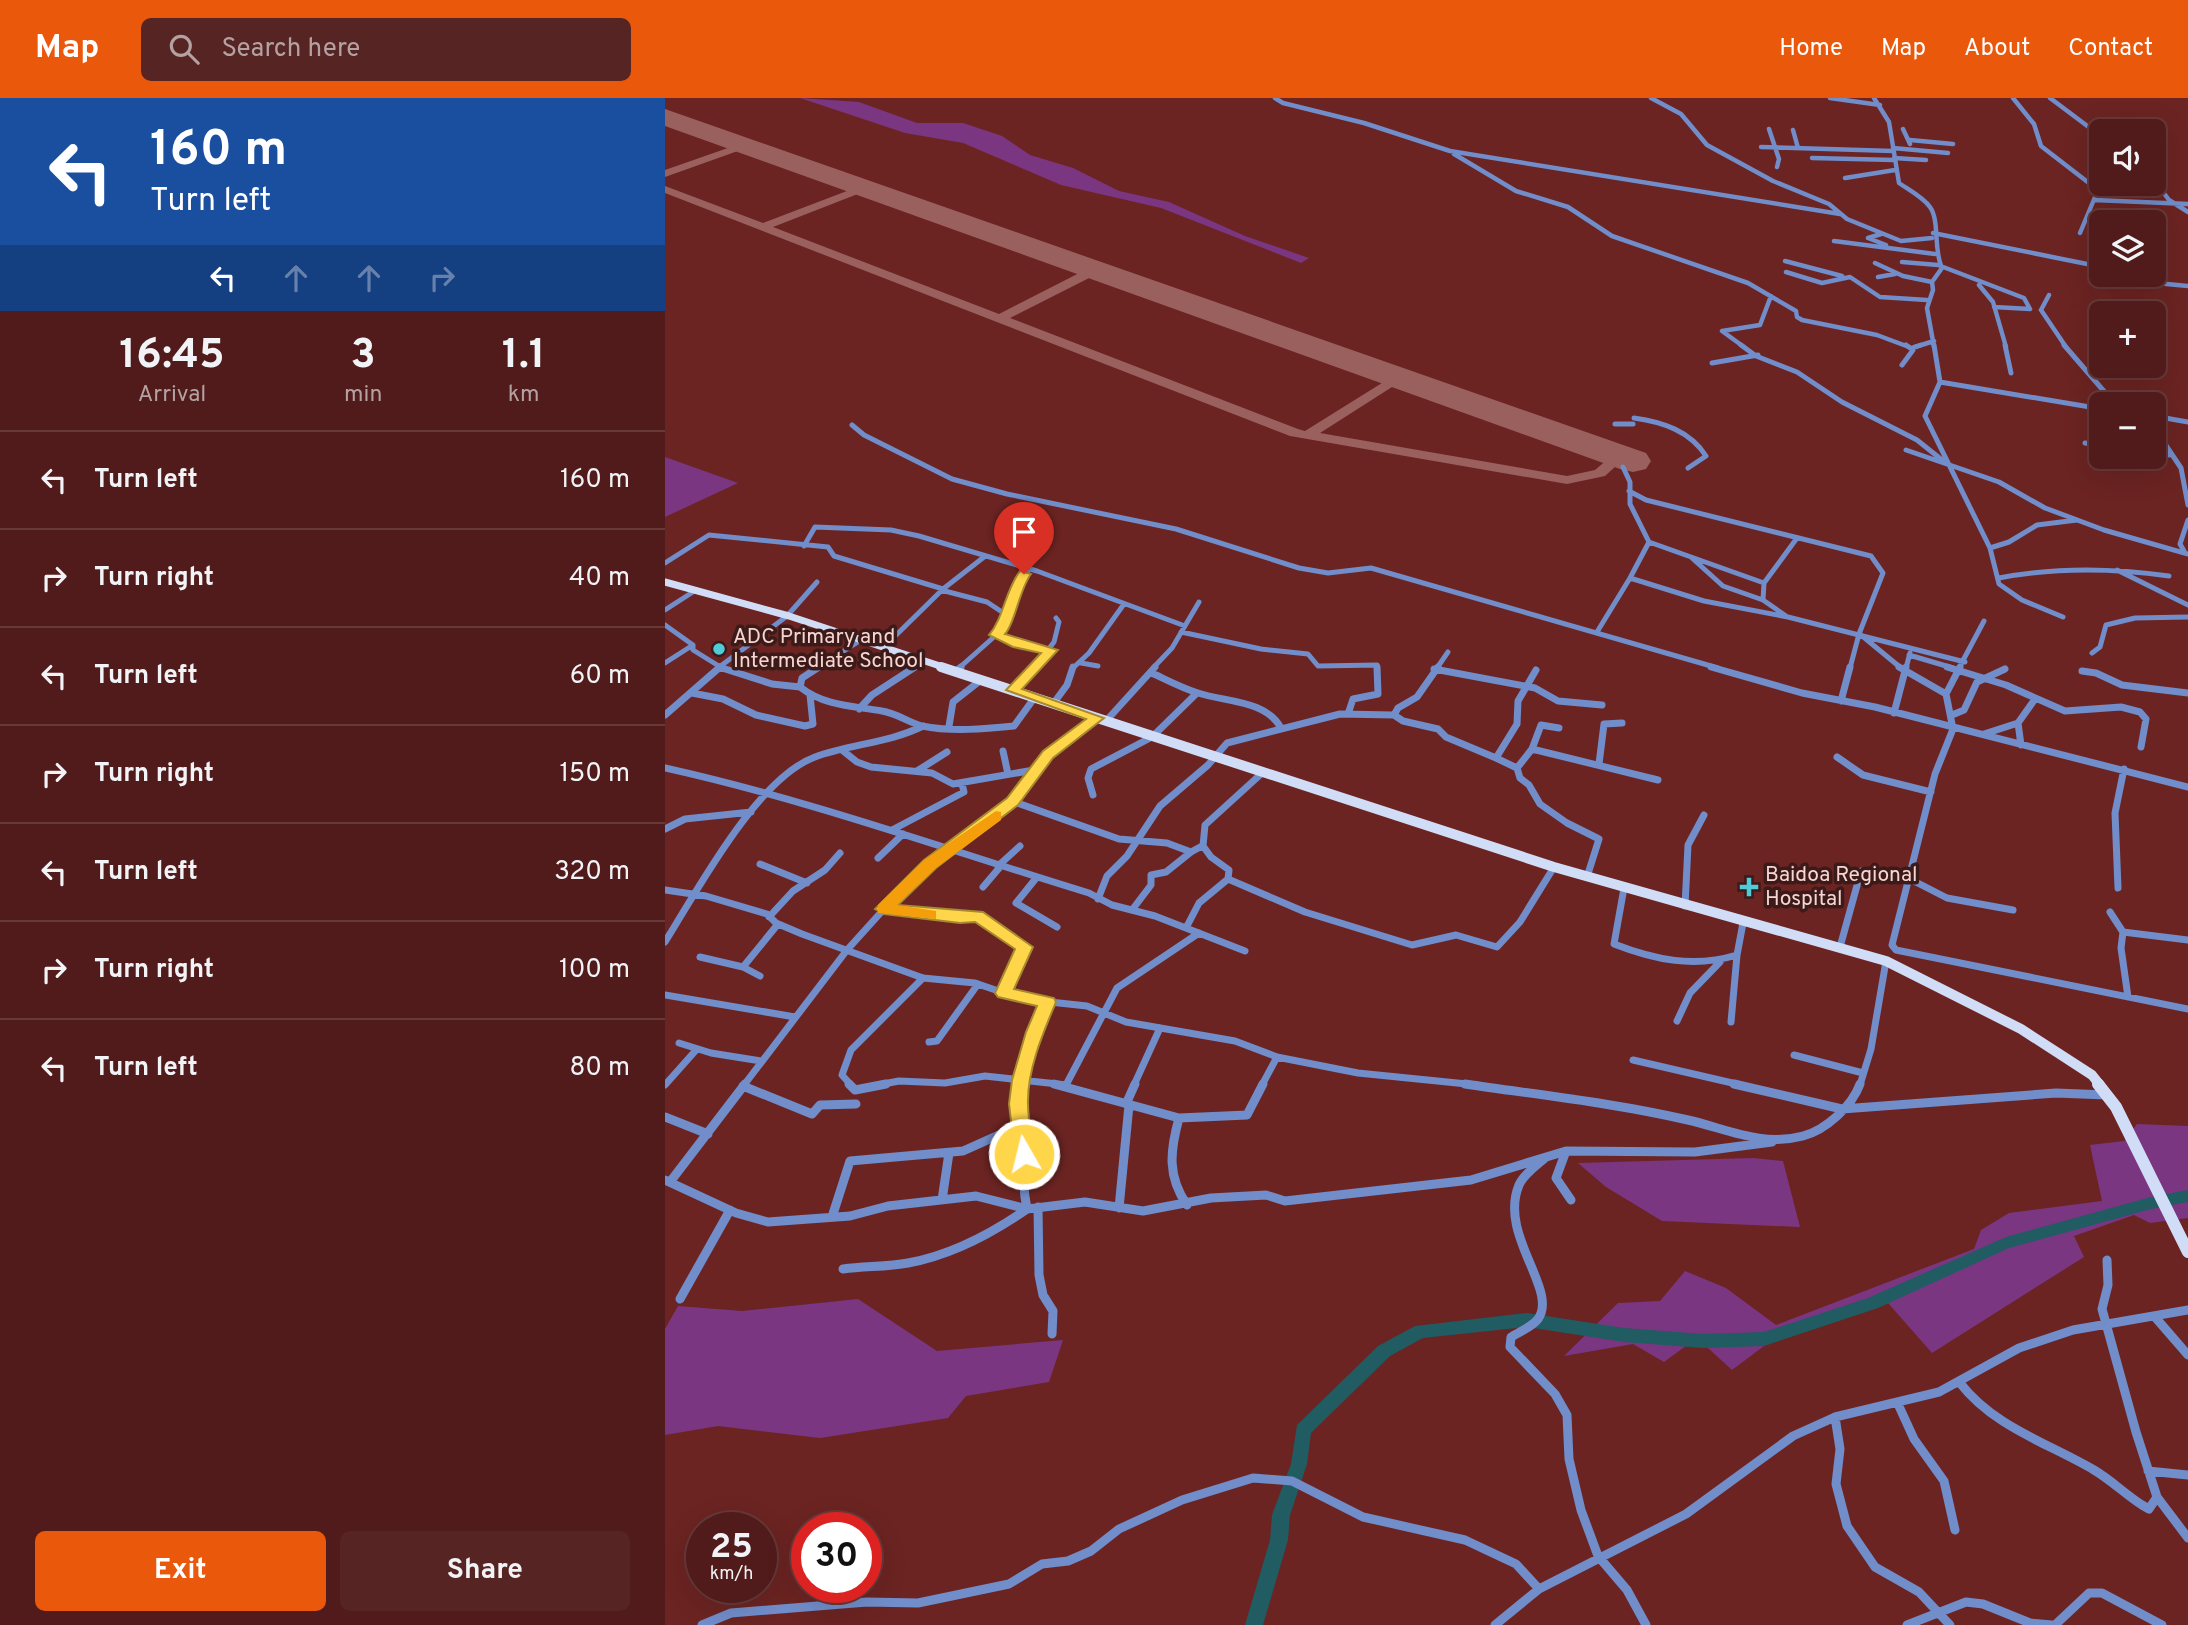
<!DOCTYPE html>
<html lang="en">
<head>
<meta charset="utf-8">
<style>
  body { margin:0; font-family:Overpass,sans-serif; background:#562423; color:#f1f3f6; height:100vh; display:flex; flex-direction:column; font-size:26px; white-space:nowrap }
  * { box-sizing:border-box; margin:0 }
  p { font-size:23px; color:#b4a1a2 }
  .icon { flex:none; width:38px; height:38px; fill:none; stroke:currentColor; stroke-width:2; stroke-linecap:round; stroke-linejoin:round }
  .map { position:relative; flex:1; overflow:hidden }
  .sheet { display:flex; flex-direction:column; background:#501b1a; width:665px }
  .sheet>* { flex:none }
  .guide { background:#1a4fa0; color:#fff; overflow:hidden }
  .buttons { position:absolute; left:1424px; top:21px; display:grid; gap:14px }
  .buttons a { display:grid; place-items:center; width:77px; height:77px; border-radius:10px; background:#501b1a; box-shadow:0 7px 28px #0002,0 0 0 2px #673939; font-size:35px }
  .speed { position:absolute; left:21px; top:1414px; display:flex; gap:14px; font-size:35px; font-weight:700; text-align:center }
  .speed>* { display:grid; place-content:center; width:91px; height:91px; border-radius:50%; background:#501b1a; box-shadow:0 7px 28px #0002,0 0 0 2px #673939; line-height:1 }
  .speed small { font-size:18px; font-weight:400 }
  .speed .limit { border:10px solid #d22; background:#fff; color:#111 }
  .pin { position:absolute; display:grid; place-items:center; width:60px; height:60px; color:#fff; margin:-72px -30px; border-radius:50% 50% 50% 0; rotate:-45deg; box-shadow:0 0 7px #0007 }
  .pin .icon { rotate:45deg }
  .me { position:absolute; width:77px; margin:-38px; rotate:352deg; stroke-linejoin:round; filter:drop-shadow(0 0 5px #0008) }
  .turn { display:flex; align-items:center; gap:24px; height:147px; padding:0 35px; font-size:32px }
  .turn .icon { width:91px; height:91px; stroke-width:2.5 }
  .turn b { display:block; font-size:49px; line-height:60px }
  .lanes { display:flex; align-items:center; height:66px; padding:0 35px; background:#0003; justify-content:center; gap:35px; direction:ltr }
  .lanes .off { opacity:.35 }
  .eta { display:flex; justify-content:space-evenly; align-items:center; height:119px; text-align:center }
  .eta b { font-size:42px; font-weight:700; line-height:49px }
  .action { display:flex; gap:14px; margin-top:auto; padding:14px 35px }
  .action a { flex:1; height:80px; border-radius:10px; background:#ea580c; color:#fff; font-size:28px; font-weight:700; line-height:80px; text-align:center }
  .action a+a { background:#562423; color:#f1f3f6 }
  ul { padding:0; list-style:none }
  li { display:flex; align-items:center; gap:21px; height:98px; padding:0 35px; border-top:2px solid #673939 }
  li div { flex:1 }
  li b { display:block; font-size:26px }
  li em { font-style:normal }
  header { display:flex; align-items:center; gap:42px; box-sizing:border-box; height:98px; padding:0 35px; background:#ea580c; color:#fff }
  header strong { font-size:33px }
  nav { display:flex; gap:38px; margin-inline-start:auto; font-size:24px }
  .search { width:490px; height:63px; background:#562423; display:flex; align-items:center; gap:18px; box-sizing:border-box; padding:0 24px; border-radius:10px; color:#b4a1a2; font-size:26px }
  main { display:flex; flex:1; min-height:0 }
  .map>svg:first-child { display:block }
  .green { fill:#7b3681 }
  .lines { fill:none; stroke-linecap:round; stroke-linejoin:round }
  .river { fill:#205c62; fill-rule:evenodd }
  .taxiway { fill:#9a605d; fill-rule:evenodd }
  .runway { fill:#9a605d; fill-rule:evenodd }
  .minor-far3 { stroke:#718dca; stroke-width:4.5 }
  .minor-far2 { stroke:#718dca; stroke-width:5 }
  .minor-far1 { stroke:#718dca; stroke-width:7 }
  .minor { stroke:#718dca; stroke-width:9 }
  .major-far2 { stroke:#d1ddf6; stroke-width:7 }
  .major-far1 { stroke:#d1ddf6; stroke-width:10 }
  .major { stroke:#d1ddf6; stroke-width:12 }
  .route { fill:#ffd54a; stroke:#a68a30; stroke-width:2 }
  .slow { fill:#f59e0b }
  .poi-dot { fill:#52cbd8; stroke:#3b1b19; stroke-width:2.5 }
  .labels { text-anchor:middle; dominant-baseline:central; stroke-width:7; stroke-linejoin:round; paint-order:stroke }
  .poi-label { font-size:21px; fill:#f9d5d1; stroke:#3b1b19; text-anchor:start }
</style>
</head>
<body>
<header>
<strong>Map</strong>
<div class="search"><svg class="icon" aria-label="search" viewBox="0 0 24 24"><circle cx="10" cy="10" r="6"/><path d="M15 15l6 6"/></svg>Search here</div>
<nav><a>Home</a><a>Map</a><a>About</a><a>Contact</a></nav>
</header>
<main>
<section class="sheet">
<div class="guide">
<div class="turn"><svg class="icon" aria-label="left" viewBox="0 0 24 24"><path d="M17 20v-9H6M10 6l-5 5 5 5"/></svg><div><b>160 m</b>Turn left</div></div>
<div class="lanes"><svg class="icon" aria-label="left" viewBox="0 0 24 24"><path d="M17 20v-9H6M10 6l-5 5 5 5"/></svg><svg class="icon off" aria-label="ahead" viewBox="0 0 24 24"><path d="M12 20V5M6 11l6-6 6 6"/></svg><svg class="icon off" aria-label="ahead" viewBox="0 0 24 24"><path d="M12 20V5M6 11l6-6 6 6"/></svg><svg class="icon off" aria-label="right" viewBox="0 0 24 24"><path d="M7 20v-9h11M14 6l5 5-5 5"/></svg></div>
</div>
<div class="eta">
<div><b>16:45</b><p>Arrival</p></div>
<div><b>3</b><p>min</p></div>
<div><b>1.1</b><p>km</p></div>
</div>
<ul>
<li><svg class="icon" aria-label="left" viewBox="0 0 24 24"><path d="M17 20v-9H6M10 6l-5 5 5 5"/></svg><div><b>Turn left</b></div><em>160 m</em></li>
<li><svg class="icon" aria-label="right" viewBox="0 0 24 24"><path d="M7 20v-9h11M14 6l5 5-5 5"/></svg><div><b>Turn right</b></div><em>40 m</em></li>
<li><svg class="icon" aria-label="left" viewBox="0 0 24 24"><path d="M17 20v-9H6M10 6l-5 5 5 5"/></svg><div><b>Turn left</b></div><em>60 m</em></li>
<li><svg class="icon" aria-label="right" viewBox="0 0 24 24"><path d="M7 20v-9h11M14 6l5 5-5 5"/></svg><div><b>Turn right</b></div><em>150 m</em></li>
<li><svg class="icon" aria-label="left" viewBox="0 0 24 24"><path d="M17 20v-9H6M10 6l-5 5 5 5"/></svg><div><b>Turn left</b></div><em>320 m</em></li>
<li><svg class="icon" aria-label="right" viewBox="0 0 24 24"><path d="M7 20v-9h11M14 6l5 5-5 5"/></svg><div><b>Turn right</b></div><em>100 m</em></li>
<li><svg class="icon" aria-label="left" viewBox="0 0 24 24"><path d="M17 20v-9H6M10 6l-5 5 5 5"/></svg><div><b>Turn left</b></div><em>80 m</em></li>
</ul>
<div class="action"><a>Exit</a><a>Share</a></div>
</section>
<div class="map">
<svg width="1523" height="1527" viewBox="0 0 1523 1527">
  <rect width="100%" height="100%" fill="#6b2422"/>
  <path class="green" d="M135,0L194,4L252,25H298L337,38L365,57L408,70L454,93L504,104L580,138L644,160L636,165L496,110L396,87L298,45L240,35Z
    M0,359L73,385L0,419Z
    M1472,1026L1523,1028V1120L1485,1125L1469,1117L1409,1138L1419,1159L1267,1255L1223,1205L1111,1239L1067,1272L1032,1240L999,1264L968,1246L899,1258L953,1205L995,1203L1020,1173L1061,1190L1111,1227L1309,1151L1316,1132L1344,1115L1437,1103L1425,1047L1459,1043Z
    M1088,1060L1118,1063L1135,1129L997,1123L941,1089L913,1065Z
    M193,1201L272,1253L398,1242L384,1284L301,1298L283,1320L155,1340L53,1328L0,1337V1231L13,1208L77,1213Z"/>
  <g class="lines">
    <path class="river" d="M1523,1092V1104L1486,1111L1344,1150L1213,1210L1099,1248L1038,1250L959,1244L862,1229L758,1240L725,1258L646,1335L642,1366L625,1417L623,1442L598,1527H580L605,1442L607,1417L626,1366L632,1327L713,1248L750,1228L862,1215L959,1230L1038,1236L1099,1234L1203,1200L1341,1139L1486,1099Z"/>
    <path class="taxiway" d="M80,44L85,47L84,49L0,79V72Z
      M0,88L98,125L195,88H203V92L108,129L334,216L426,169H434V175L345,220L633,331L640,333L733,275L740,279L738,282L655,335L902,378L930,372L950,355H960L962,358L940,378L902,386L625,338L0,95Z"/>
    <path class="runway" d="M0,11L981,355L986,363L981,371L968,374L955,371L0,28Z"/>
    <path class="minor-far3" d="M610,0L618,5L699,25L785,53L1175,116
      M986,0L1016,16L1042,47L1108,83L1164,106L1182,121L1236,143L1267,140
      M1165,0L1215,7
      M1209,0L1224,24L1234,85C1244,92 1258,99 1265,109C1275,123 1268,151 1277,170L1267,184L1268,192L1262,210L1269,249
      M1348,0L1369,26L1376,48L1433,92L1415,135
      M1385,0L1437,39
      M1104,31L1114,61L1112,69
      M1238,31L1245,46
      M1128,32L1133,50
      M1245,42L1288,46
      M1096,49L1228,53
      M1228,50L1283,55
      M789,56L851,93L903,109L947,138L1083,185L1131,213L1132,219L1137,222L1212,237L1244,249
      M1147,60L1229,62
      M1229,60L1261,62
      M1180,80L1230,72
      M1489,82L1504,102L1523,114
      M1429,102L1523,106
      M1268,135L1437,169
      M1216,136L1203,140L1221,147
      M1169,143L1270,156
      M1120,163L1177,178
      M1237,164L1273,167L1359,200L1365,211
      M1210,165L1238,178L1267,184
      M1121,174L1157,185L1185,179L1215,199L1262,202
      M1474,177L1491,185L1523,188
      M1213,179L1230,176
      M1314,187L1328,204L1341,249
      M1329,209L1365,211
      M1376,212L1401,249
      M1376,212L1384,197
      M1079,249L1057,233L1095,227L1106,198
      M1250,249L1269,243"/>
    <path class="minor-far2" d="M1076,247L1091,258L1132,274L1177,304L1252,342L1277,362
      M1269,247L1275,284L1260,318L1325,450L1334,486L1357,502L1398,519
      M1340,247L1346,275
      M1399,247L1450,306
      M1247,250L1256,247
      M1047,265L1093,257
      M1237,267L1248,252L1241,247
      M1275,284L1437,311
      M1489,318L1523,324
      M969,320C998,324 1025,333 1041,358L1023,370
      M950,326H968
      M187,327L199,337L287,381L342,396L511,431L634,470L663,475L706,470L1053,570
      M1490,331L1516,370L1523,407
      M1420,345L1437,348
      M1241,352L1334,384L1380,410L1439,432L1523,456
      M1489,356L1506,357
      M958,369L965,384V406L984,444L965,480L1039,503L1123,519L1300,564
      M964,393L981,402L1206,458L1218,475L1194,536L1185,570
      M984,444L1099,485
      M139,448L150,429L226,432L254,438L372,473L520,528
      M1325,450L1344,444L1372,427L1412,422
      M1519,453L1515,446L1523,422
      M1027,460L1058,488L1098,502
      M0,465L44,437L163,449L169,458L278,491
      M1452,472L1523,507
      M1334,480C1391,469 1447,470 1504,478
      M276,492L322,504L340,516L339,530L294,570
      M0,512L31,492
      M340,516L355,482L364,472
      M1121,518L1098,502L1099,485L1132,440
      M0,527L28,547V552L57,570
      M516,534L596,551L643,556L653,568L712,567V570
      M932,534L965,480
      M331,537L353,546L386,552
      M1196,537L1236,570
      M219,549L278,491L319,459
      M1427,555L1435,549L1441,527L1470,520L1523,519
      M1244,557L1288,570
      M0,565L28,547
      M416,565L433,568
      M53,570L122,518L152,484
      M152,570L196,542
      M248,570L259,563
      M369,570L389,544L394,524L391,520
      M408,570L424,555L459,506
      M488,570L507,550L534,504
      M772,570L783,554
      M1241,570L1245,555
      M1294,570L1319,523"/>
    <path class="minor-far1" d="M54,569L107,586L135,589
      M154,569L137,580L135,589C159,608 188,608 217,613C231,615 243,624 257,628C286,634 320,631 349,628L370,599
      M773,569L752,599L733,610L729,617L738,623L773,631L781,639L831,660
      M1046,569L1137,595L1210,609L1523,689
      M1234,569L1281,596
      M1282,569L1341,587L1400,613L1456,609L1475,614L1481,621L1476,649
      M1295,569L1281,596L1288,631L1270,676L1227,847L1231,852L1523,911
      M769,571L870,590L893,603L937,607
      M871,572L853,603L852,626L831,660L852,670L855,680L864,687L875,706L902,725L934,741L922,779
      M291,573L296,569
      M1417,573L1431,575L1457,587L1523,595
      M487,575C502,582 517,590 533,595C560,604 601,602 616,630
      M348,592L371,569
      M27,595L58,601L91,617L140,628L148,626L145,597
      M1176,603L1185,569
      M388,606L402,587L408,569
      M194,611L207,597L250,569
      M1229,615L1241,569
      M683,616L688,601L713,596L712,569
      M0,617L55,569
      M1287,617L1299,612L1312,584L1340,571
      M441,623L490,569
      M1353,625L1356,647
      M284,628L288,604L316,582
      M1319,636L1353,625L1370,601
      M867,651L993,682
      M177,652L192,664L206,669L267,675L288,686L369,672
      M338,653L343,676
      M1172,659L1198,677L1266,694
      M934,666L939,626L957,625
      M0,670C144,702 283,752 424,795L447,807L490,818L580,853
      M852,670L867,651L876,627L894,630
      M252,673L282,654
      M596,676L540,727L538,748L546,759L564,772L563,781L640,814L747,847L791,837L832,849L855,824L889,769
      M428,697L423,680L426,671L487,639L532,595
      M347,703L454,741L502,745L526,754L537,748
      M0,731L20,721L86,714
      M227,732L299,694L297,686
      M213,760L238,736
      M95,766L142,785
      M333,768L355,748
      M372,779L351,805L392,829
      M1245,781L1282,800L1348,812
      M318,789L335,769
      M959,790L949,846C990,862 1029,870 1072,857L1078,825
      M1453,790L1450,715L1459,671
      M0,792L41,798L102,816L111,825L137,836L258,880L310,885L357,901L422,908L461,924L570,943L612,959L693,975L812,987
      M433,801L442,778L462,758L495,708L543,667L562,645L675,616L729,617
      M1020,808L1023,747L1039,717
      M219,811L278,818H312L360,849L339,895
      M467,812L486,787V777L501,774L526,754
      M1445,814L1458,834L1523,842
      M104,819L128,793L160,772L175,755
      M521,830L534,805L563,781
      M1458,834L1456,850L1463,899
      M0,844C32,793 92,680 150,659C185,646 224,645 258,628
      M1175,849L1196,773
      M35,859L78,869L113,826
      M78,869L95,878
      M0,897L130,919
      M1012,923L1025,895L1055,864
      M1066,924L1072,857
      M264,944L272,943L313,886
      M14,945L46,955L96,963
      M1129,957L1198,975
      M968,962L1076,987
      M0,987L32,951
      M79,987L182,852L219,811L265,766L347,703L383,657L432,620
      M186,987L177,977L186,952L258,880
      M213,987L234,983L280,985L320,978L402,987
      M357,987L369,934L382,904
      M401,987L452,890L534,835
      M469,987L495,930
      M597,987L612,959
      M1195,987L1206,951L1221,863"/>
    <path class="minor" d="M184,986L190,992L221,986
      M358,986C352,1008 358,1018 359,1040C360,1068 356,1081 362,1111
      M389,986L514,1020L582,1017L598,986
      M800,986C874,997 950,1005 1023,1022C1062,1031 1097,1049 1138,1038C1161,1032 1187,1008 1195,986
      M1069,986L1177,1011L1391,995L1442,997
      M78,988L147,1016L155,1007L191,1006
      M461,1006L470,986
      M0,1019L43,1036
      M514,1020C505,1053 502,1078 522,1107
      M880,1060C872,1067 858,1077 854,1087C833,1137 894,1192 873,1221C867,1229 854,1234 846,1239L845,1249L890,1296L902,1317L904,1361L916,1412L933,1458L962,1492L981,1527
      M0,1082L71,1115L103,1124L185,1118L223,1108L311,1098L362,1111L420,1104L478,1113L546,1100L601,1097L620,1103L806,1082L901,1053
      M5,1084L80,986
      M277,1102L284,1055
      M906,1102L891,1080L901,1053L1030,1054L1107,1044
      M373,1109L374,1177L378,1197L388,1213L387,1236
      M454,1110L464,1007
      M167,1119L185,1063L298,1053L356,1027
      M1442,1162L1443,1187L1437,1211L1471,1334L1492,1399L1523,1440
      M178,1171C200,1168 222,1169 243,1165C287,1157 326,1136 362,1111
      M15,1201L65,1112
      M1490,1219L1523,1257
      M1295,1285C1329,1329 1383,1345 1429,1372C1446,1382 1460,1396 1477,1407L1484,1411L1492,1399
      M1233,1306L1249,1341L1279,1383L1290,1432
      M1170,1319L1175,1351L1171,1386L1182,1428L1210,1469L1254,1494L1285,1527
      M1483,1373L1523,1377
      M37,1527L66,1515L202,1504L253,1505L344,1486L377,1466L403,1463L426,1453L454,1431L517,1402L588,1380L627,1383L698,1419L800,1442L851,1466L874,1491
      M830,1527L874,1491L1021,1416L1128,1338L1170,1319L1274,1294L1354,1250L1408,1232L1523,1212
      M1242,1527L1301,1504L1318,1506L1365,1525L1387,1527
      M1390,1527L1424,1495H1437L1497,1527"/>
    <path class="major-far2" d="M0,484L124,518L281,570"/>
    <path class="major-far1" d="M276,569L889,769L1221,863L1356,931L1427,977L1435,987"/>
    <path class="major" d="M1433,986L1451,1009L1523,1154"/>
  </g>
  <path class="route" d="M355,473L366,476C354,492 350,526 340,536L393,552L357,591L439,620L388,660L353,707L271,770L233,807L318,814L368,849L349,891L389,900L391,904C378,935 362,972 363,1006C363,1022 367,1040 369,1056L359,1063L350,1056L344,1006L347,982L361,934L372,908L333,899L330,895L350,851L310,824L295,825L219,816L210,811L259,762L342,700L378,653L421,621L341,592L376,555L348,549L324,537C339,519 340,493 355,473Z"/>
  <path class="slow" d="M331,713L336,714V722L271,770L232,807L271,813V821L213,815V807L259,762Z"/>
  <g class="poi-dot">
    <circle cx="54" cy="551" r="7"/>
    <path d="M1080.5 778.5h7v7h7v7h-7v7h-7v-7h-7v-7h7z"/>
  </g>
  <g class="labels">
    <g class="poi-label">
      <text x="68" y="539">ADC Primary and<tspan x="68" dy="24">Intermediate School</tspan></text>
      <text x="1100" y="777">Baidoa Regional<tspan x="1100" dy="24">Hospital</tspan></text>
    </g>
  </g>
</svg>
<div class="buttons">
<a><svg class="icon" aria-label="sound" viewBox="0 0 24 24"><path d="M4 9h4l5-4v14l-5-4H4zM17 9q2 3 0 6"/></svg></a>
<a><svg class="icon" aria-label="layers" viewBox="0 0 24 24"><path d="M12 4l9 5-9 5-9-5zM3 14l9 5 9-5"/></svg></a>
<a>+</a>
<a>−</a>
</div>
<div class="speed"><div>25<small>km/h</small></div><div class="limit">30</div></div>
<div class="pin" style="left:359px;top:476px;background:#d93025"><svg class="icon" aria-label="arrive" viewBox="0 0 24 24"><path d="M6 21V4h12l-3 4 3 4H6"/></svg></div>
<svg class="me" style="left:359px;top:1056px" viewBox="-20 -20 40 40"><circle r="17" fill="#ffd54a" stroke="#fff" stroke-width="3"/><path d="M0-11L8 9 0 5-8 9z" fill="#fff"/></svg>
</div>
</main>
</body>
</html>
